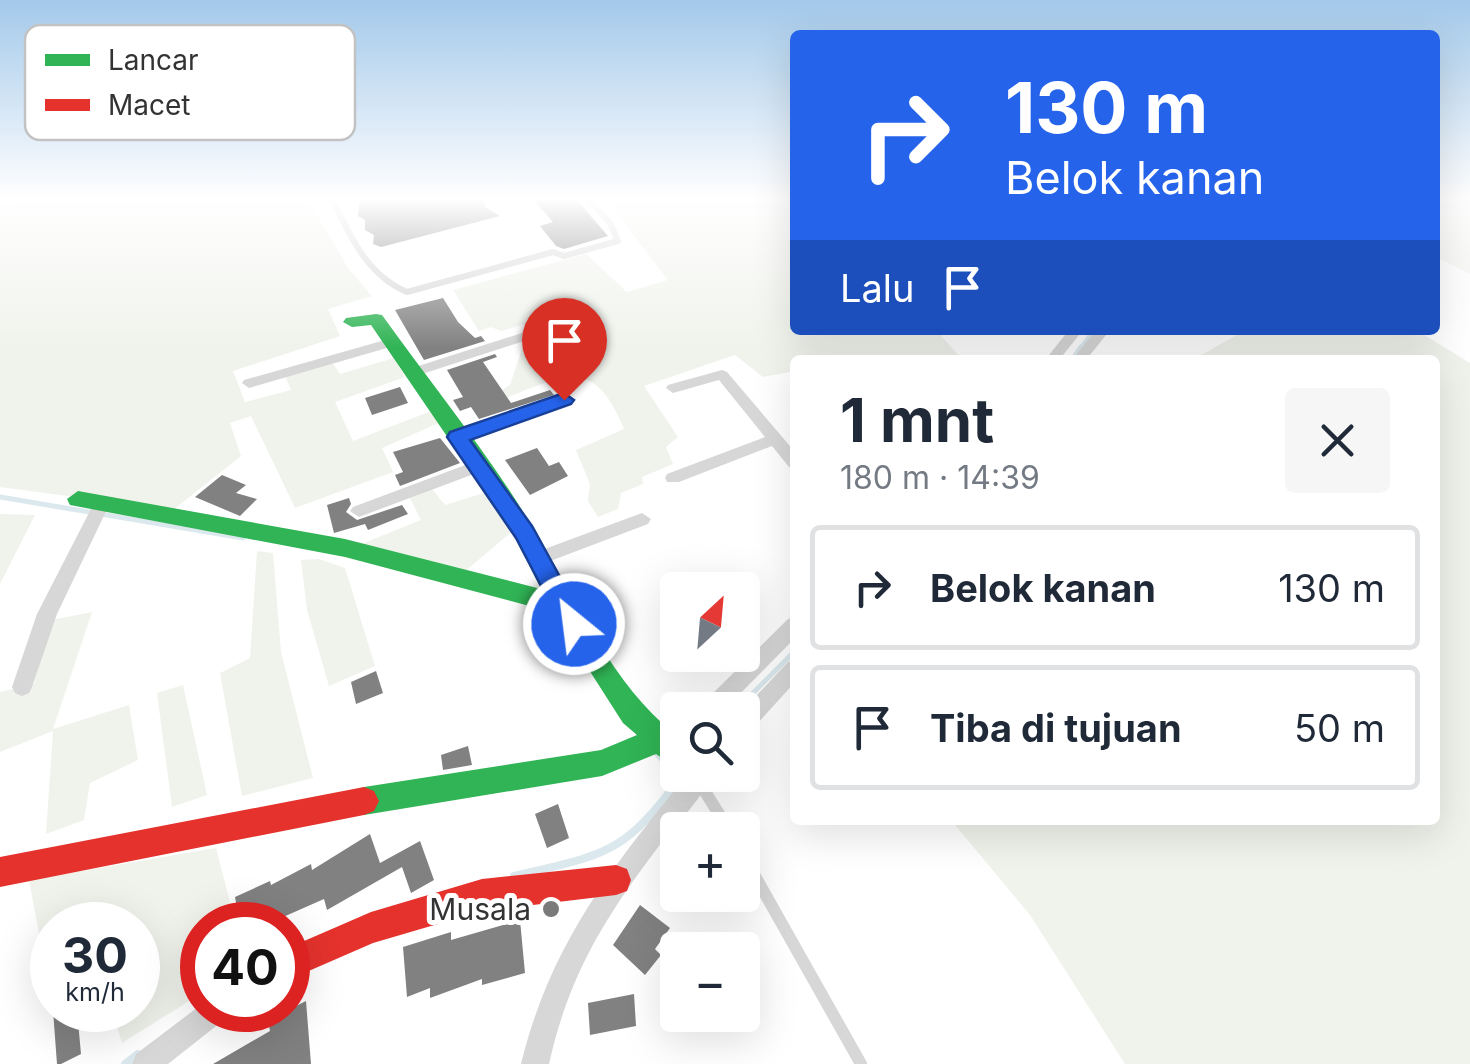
<!DOCTYPE html>
<html lang="id">
<head>
<meta charset="utf-8">
<style>
  body { margin:0; font-family:Inter,sans-serif; background:#f6f6f7; color:#1f2937; height:100vh; display:flex; flex-direction:column; font-size:38px; white-space:nowrap }
  * { box-sizing:border-box; margin:0 }
  p { font-size:32px; color:#747a83 }
  .icon { flex:none; width:55px; height:55px; fill:none; stroke:currentColor; stroke-width:2; stroke-linecap:round; stroke-linejoin:round }
  .map { position:relative; flex:1; overflow:hidden }
  .details { position:absolute; left:790px; top:355px; width:650px; height:470px; display:flex; flex-direction:column; background:#fff; border-radius:10px; box-shadow:0 10px 40px #0002 }
  .details>* { flex:none }
  .guide { position:absolute; left:790px; top:30px; width:650px; height:305px; border-radius:10px; box-shadow:0 10px 40px #0002; background:#2563eb; color:#fff; overflow:hidden }
  .needle { width:65px; rotate:26deg }
  .buttons { position:absolute; left:660px; top:572px; display:grid; gap:20px }
  .buttons a { display:grid; place-items:center; width:100px; height:100px; border-radius:10px; background:#fff; box-shadow:0 10px 40px #0002; font-size:50px }
  .speed { position:absolute; left:30px; top:902px; display:flex; gap:20px; font-size:50px; font-weight:700; text-align:center }
  .speed>* { display:grid; place-content:center; width:130px; height:130px; border-radius:50%; background:#fff; box-shadow:0 10px 40px #0002; line-height:1 }
  .speed small { font-size:25px; font-weight:400 }
  .speed .limit { border:15px solid #d22; background:#fff; color:#111 }
  .pin { position:absolute; display:grid; place-items:center; width:85px; height:85px; color:#fff; margin:-102px -42px; border-radius:50% 50% 50% 0; rotate:-45deg; box-shadow:0 0 10px #0007 }
  .pin .icon { rotate:45deg }
  .me { position:absolute; width:110px; margin:-55px; rotate:331deg; stroke-linejoin:round; filter:drop-shadow(0 0 8px #0008) }
  .turn { display:flex; align-items:center; gap:35px; height:210px; padding:0 50px; font-size:45px }
  .turn .icon { width:130px; height:130px; stroke-width:2.5 }
  .turn b { display:block; font-size:70px; line-height:85px }
  .then { display:flex; align-items:center; height:95px; padding:0 50px; background:#0003; gap:20px; font-size:38px }
  .round { display:grid; place-items:center; flex:none; width:105px; height:105px; border-radius:10px; background:#f6f6f7 }
  .headline { display:flex; align-items:center; justify-content:space-between; height:170px; padding:0 50px }
  h1 { font-size:60px; font-weight:700; line-height:75px }
  ul { padding:0; list-style:none }
  li { display:flex; align-items:center; gap:30px; height:125px; margin:0 20px 15px; padding:0 30px; border:5px solid #e0e1e3; border-radius:10px }
  li div { flex:1 }
  li b { display:block; font-size:38px }
  li em { font-style:normal }
  .map>svg:first-child { display:block }
  .green { fill:#f0f3ec }
  .lines { fill:none; stroke-linecap:round; stroke-linejoin:round }
  .stream-far2 { stroke:#dbe9ee; stroke-width:4 }
  .stream-far1 { stroke:#dbe9ee; stroke-width:5 }
  .stream { stroke:#dbe9ee; stroke-width:8 }
  .building { fill:#818181 }
  .lane-far1 { stroke:#d7d7d7; stroke-width:6 }
  .lane { stroke:#d7d7d7; stroke-width:12 }
  .street { fill:#d7d7d7; fill-rule:evenodd }
  .fast { fill:#30b455; fill-rule:evenodd }
  .jam { fill:#e5322d; fill-rule:evenodd }
  .route { fill:#2563eb; stroke:#184099; stroke-width:2.5 }
  .poi-dot { fill:#7a7a7a; stroke:#fff; stroke-width:4 }
  .labels { text-anchor:middle; dominant-baseline:central; stroke-width:10; stroke-linejoin:round; paint-order:stroke }
  .near-poi-label { font-size:30px; fill:#333; stroke:#fff; text-anchor:end }
  .key { fill:#fff; stroke:#c2c2c2; stroke-width:2.5 }
  .key-label { font-size:28px; fill:#333 }
</style>
</head>
<body>
<div class="map">
<svg width="1470" height="1064" viewBox="0 0 1470 1064">
  <rect width="100%" height="100%" fill="#fff"/>
  <path class="green" d="M23,199H308L348,268L372,296L328,309L340,336L233,371L245,402L291,390L285,376L332,362L340,374L394,358L405,377L335,402L353,441L434,410L441,422L382,448L393,472L295,508L251,416L230,423L241,456L173,510L0,487V204Z
    M606,199H795V330H951L941,336L963,360H795V371L763,377L735,355L644,386L678,437L666,447L673,464L642,477L643,484L621,493L618,509L598,517L588,501L590,484L576,450L624,429C593,353 564,377 500,400L496,394L510,385L522,349L576,330L568,312L501,331L491,327L479,331L453,290L586,254L627,292L668,280Z
    M1435,199H1451L1470,207V274L1435,256Z
    M1246,330H1416L1470,363V1064H1125L1030,915L951,820H1435V360H1192Z
    M432,489L445,505L487,492L514,530L464,572L359,545L421,520L410,498Z
    M0,514L35,515L0,584Z
    M257,551L273,553L281,652L313,778L242,796L220,673L250,658Z
    M319,559L345,568L375,666L329,686L307,610L301,560Z
    M92,612L53,729L129,705L138,760L90,783L84,820L46,834L53,731L0,752V692L34,684L51,620Z
    M183,685L207,795L172,807L157,693Z
    M216,848L236,925H202V993L122,1043L112,1010H138V925H52V969L46,971L29,880Z"/>
  <g class="lines">
    <path class="stream-far2" d="M1079,350L1094,330"/>
    <path class="stream-far1" d="M1072,360L1081,347
      M0,497L243,538
      M540,606L570,639
      M736,710L795,651
      M654,751L672,772"/>
    <path class="stream" d="M670,769L679,779
      M514,876C607,854 624,855 682,775
      M125,1064L138,1054"/>
  </g>
  <path class="building" d="M360,199H484L485,207L500,216L381,247L373,244L374,235L365,230V220L358,216Z
    M533,199H576L608,236L564,249L556,246L540,226L553,222Z
    M443,298L458,322L475,338L481,336L485,341L424,360L395,310Z
    M495,354L497,357L483,362L511,403L550,390L554,395L479,419L471,407L460,411L453,400L463,397L447,370Z
    M400,387L408,403L372,415L365,398Z
    M440,438L460,463L400,486L395,475L403,472L393,452Z
    M537,448L549,466L559,462L568,476L530,495L505,460Z
    M222,475L246,485L236,493L257,499L240,516L195,497Z
    M349,498L351,504L346,512L357,520L402,505L408,514L368,530L365,524L334,533L327,505Z
    M376,671L383,693L356,704L351,682Z
    M468,746L472,765L443,770L441,755Z
    M558,804L569,838L547,848L535,814Z
    M370,834L380,863L420,841L434,880L411,893L402,867L327,910L324,899L265,925H240L235,897L270,881L271,885L311,864L312,870Z
    M640,905L670,928L655,949L661,955L645,975L613,945Z
    M520,920L525,973L482,985V979L430,998V988L407,997L403,947L451,932V940Z
    M634,994L636,1026L590,1035L588,1003Z
    M306,1001L311,1064H213L270,1031L266,1010H288Z
    M53,1010H77L81,1054L61,1064H57Z"/>
  <g class="lines">
    <path class="lane-far1" d="M332,199C350,236 367,275 407,292L553,252L564,256L618,241L610,223L588,199"/>
    <path class="lane" d="M699,782L729,830
      M742,853L861,1064"/>
    <path class="street" d="M1457,199H1470V205Z
      M1069,330H1083L1059,360H1045Z
      M1096,330H1110L1086,360H1072Z
      M525,332L532,336L530,339L419,375H409L407,372L409,369Z
      M392,338L397,339V345L249,388L242,383L244,380Z
      M722,370L727,372L795,452V469L789,467L772,446L679,482H667L665,478L667,474L765,437L719,380L673,393L666,388L668,385Z
      M564,395L569,397L572,400L569,403L457,442L449,437L451,433Z
      M476,461L484,467L482,471L359,517L350,511L353,507Z
      M102,497L110,503L57,614L32,687L29,693L22,696L15,693L12,687L37,614L94,503Z
      M642,513L651,519L648,524L537,566L531,564L528,559L531,554Z
      M795,617V638L724,710H700L703,703L788,619Z
      M795,659V682L749,733L742,735V711L788,662Z
      M687,775H712C700,802 674,826 656,850C603,920 568,978 549,1064H521C550,945 611,868 687,775Z
      M202,1004V1010H229L225,1019L168,1064H132L136,1054Z"/>
    <path class="fast" d="M376,314L382,315C432,385 489,454 533,528C573,594 605,671 663,724L678,719V769L656,754L602,776L364,815L354,811L349,801L354,791L364,787L601,750L637,735L623,723L552,612L345,557L70,505L67,499L78,491L345,539L541,589L515,536L371,325L352,327L343,322L346,318Z"/>
    <path class="jam" d="M364,787L374,791L379,801L374,811L364,815L0,887V857Z
      M616,865L627,869L631,880L627,891L616,895L482,911L373,943L288,980V948L371,912L482,879Z"/>
  </g>
  <linearGradient id="sky" x2="0" y2="1"><stop stop-color="#a3c9ea"/><stop offset="0.57" stop-color="#fff"/><stop offset="1" stop-color="#fff" stop-opacity="0"/></linearGradient>
  <rect width="1470" height="348" fill="url(#sky)"/>
  <path class="route" d="M564,393L574,400L571,404L470,440L532,526L582,617L586,624L582,632L574,635L565,632L516,538L447,437L450,432Z"/>
  <circle class="poi-dot" cx="551" cy="909" r="10"/>
  <g class="labels">
    <g class="near-poi-label">
      <text x="531" y="909">Musala</text>
    </g>
  </g>
  <rect x="25" y="25" width="330" height="115" rx="15" class="key"/>
  <rect x="45" y="54" width="45" height="12" fill="#30b455"/>
  <rect x="45" y="99" width="45" height="12" fill="#e5322d"/>
  <g class="key-label">
    <text x="108" y="70">Lancar</text>
    <text x="108" y="115">Macet</text>
  </g>
</svg>
<div class="buttons">
<a><svg class="needle" viewBox="-14 -14 28 28"><path d="M0-13l5 13h-10z" fill="#e53935"/><path d="M0 13l5-13h-10z" fill="#747a83"/></svg></a>
<a><svg class="icon" aria-label="search" viewBox="0 0 24 24"><circle cx="10" cy="10" r="6"/><path d="M15 15l6 6"/></svg></a>
<a>+</a>
<a>−</a>
</div>
<div class="speed"><div>30<small>km/h</small></div><div class="limit">40</div></div>
<div class="pin" style="left:564px;top:400px;background:#d93025"><svg class="icon" aria-label="arrive" viewBox="0 0 24 24"><path d="M6 21V4h12l-3 4 3 4H6"/></svg></div>
<svg class="me" style="left:574px;top:624px" viewBox="-20 -20 40 40"><circle r="17" fill="#2563eb" stroke="#fff" stroke-width="3"/><path d="M0-11L8 9 0 5-8 9z" fill="#fff"/></svg>
<div class="guide">
<div class="turn"><svg class="icon" aria-label="right" viewBox="0 0 24 24"><path d="M7 20v-9h11M14 6l5 5-5 5"/></svg><div><b>130 m</b>Belok kanan</div></div>
<div class="then">Lalu<svg class="icon" aria-label="arrive" viewBox="0 0 24 24"><path d="M6 21V4h12l-3 4 3 4H6"/></svg></div>
</div>
<section class="details">
<div class="headline"><div><h1>1 mnt</h1><p>180 m · 14:39</p></div><a class="round"><svg class="icon" aria-label="close" viewBox="0 0 24 24"><path d="M6 6l12 12M18 6L6 18"/></svg></a></div>
<ul>
<li><svg class="icon" aria-label="right" viewBox="0 0 24 24"><path d="M7 20v-9h11M14 6l5 5-5 5"/></svg><div><b>Belok kanan</b></div><em>130 m</em></li>
<li><svg class="icon" aria-label="arrive" viewBox="0 0 24 24"><path d="M6 21V4h12l-3 4 3 4H6"/></svg><div><b>Tiba di tujuan</b></div><em>50 m</em></li>
</ul>
</section>
</div>
</body>
</html>
